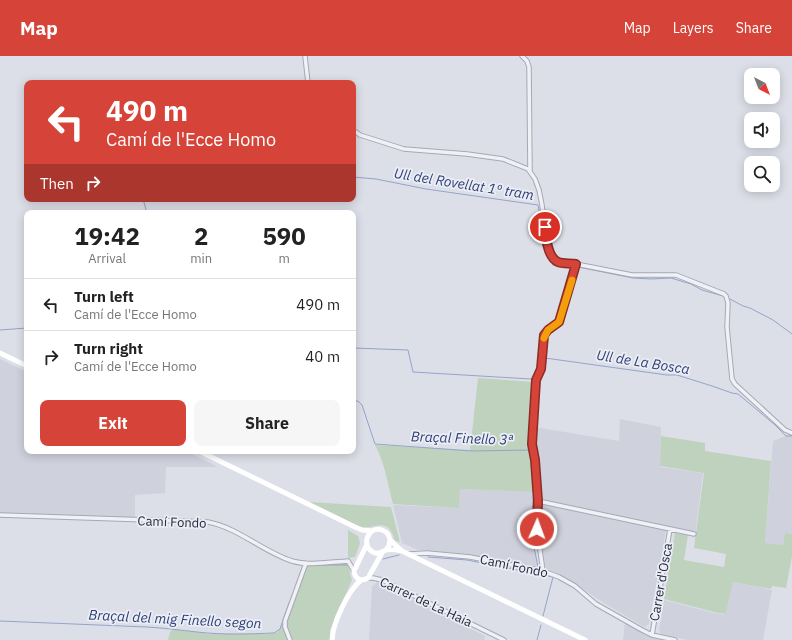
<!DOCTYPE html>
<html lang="en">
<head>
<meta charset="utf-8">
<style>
  body { margin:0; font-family:"IBM Plex Sans",sans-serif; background:#f6f6f6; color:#222; height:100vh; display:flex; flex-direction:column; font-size:15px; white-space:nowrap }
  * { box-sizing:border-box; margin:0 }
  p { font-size:13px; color:#767676 }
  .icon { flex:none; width:22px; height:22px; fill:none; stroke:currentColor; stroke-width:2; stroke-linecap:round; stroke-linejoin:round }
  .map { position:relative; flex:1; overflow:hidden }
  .drawer { position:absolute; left:24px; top:154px; width:332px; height:244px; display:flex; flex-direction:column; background:#fff; border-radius:8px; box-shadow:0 2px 10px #0003 }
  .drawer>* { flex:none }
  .top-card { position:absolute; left:24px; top:24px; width:332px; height:122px; border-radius:8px; box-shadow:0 2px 10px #0003; background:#d64439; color:#fff; overflow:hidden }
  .needle { width:26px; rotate:138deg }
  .buttons { position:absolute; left:744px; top:12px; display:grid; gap:8px }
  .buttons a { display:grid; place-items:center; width:36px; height:36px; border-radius:8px; background:#fff; box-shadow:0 2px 10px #0003; font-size:20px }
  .pin { position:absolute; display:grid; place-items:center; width:34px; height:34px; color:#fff; margin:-17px; border:2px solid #fff; border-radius:50%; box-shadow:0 1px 4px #0007 }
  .me { position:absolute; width:44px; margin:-22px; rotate:2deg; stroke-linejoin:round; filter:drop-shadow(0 0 3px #0008) }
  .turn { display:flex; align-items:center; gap:14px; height:84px; padding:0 16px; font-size:18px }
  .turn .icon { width:52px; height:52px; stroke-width:2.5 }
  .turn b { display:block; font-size:28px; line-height:34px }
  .then { display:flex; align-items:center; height:38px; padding:0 16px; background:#0003; gap:8px; font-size:15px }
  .eta { display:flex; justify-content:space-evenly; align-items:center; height:68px; text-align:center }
  .eta b { font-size:24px; font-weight:700; line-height:28px }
  .primary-button { display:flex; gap:8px; margin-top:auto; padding:8px 16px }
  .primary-button a { flex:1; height:46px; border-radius:8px; background:#d64439; color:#fff; font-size:16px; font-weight:700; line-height:46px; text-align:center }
  .primary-button a+a { background:#f6f6f6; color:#222 }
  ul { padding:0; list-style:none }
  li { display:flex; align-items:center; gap:12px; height:52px; padding:0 16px; border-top:1px solid #e0e0e0 }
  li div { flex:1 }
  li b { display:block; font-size:15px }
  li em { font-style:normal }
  header { display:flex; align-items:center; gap:24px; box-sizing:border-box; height:56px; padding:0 20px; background:#d64439; color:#fff }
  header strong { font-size:19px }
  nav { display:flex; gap:22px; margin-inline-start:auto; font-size:14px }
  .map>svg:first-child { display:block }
  .built { fill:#cfd1dd }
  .green { fill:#bed2bd }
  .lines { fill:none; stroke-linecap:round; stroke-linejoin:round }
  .stream { stroke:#95a3cb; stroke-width:1 }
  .street-casing { stroke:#a6a8b5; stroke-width:5.5 }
  .street { stroke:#f0f1f6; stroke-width:3.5 }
  .secondary { stroke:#fff; stroke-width:5 }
  .route-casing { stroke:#8b2c25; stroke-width:10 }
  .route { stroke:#d64439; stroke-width:7 }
  .slow { stroke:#f59e0b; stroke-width:7 }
  .labels { text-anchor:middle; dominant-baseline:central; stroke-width:3.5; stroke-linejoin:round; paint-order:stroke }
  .street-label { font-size:13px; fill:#26293f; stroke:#eceef5 }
  .water-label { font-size:14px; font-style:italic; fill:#2d3e76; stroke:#eceef5 }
</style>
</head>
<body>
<header>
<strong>Map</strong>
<nav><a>Map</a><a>Layers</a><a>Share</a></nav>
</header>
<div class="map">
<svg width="792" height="584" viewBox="0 0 792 584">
  <rect width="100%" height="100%" fill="#dddfe8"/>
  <path class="built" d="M0,303L27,316V395H186L218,411H166L165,437L135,439V462L0,457Z
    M620,363L661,371L660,411L703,417L695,480L666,474L649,568L644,571L604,547L563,520L546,513L540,476L539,399L534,388V371L619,385Z
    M788,379H792V478L785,477L783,489L765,487L773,385Z
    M460,433L532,436V480L538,510L536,512L467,498L418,494L402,487L393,449L459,452Z
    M378,526L485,580L484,584H369L372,530Z
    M733,526L772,534L763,584H688L661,578L659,574L664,544L718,558L726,557Z
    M625,566L647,580L663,584H623Z"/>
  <path class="green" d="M478,322L534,326L531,378L534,418V436L460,433L459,452L393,448C388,429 385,407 375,389L470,394Z
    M661,380L705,387V395L771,405L765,487L783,489L785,477L792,478V500L786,532L772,530L771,533L733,526L726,557H718L664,543L675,477L688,479L684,504L724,511L726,498L694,492L704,417L660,410Z
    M309,446L391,451L400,486L395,485C387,459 377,474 360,471Z
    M348,474L358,480L360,487L355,501L348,502Z
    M346,507C350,511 350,519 352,524L330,574V584H291L286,567L307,509Z
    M282,569L288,584H168L170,576L173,573L209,578H270L278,576Z"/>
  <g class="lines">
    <path class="stream" d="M353,121L376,123L426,133L538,149L545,187L551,206
      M143,143L147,157
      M553,209L573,211
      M578,211L633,222L651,223L671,222L691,228L702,234L723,240
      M730,243L743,250L750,252L773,264L792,278
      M0,274L27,272
      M353,292L408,294L413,316L531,323L534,322L536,320
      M545,302L667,319H677L712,330L732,337L738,338L774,368L786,380H792
      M538,317L540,302
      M353,345H358L362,349L375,388L472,395L531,394C537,421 531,449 532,477C533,488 536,500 538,511
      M428,501L467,504L553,521L543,560
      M383,503L399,499
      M307,509H347
      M0,565L147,571C164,572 180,574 197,576C223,579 248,578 274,577L280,573L289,547
      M284,575L288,584
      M537,584L541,569"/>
    <defs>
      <path id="street" d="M305,0L308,27
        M522,0L527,5L529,11L530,115
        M353,74L360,79L404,93L467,98L503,103L528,113L535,123L539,134L542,149L546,182L550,197L555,205L559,207L576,208L632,219H676L724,238L726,240L728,247L727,271L732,323L735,328L785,374L792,377
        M538,445L694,478
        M0,459L208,466C239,472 263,496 292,505C309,510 330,506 348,505L354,515
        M410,498L427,497L470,501L543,515L559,521L575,530L596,548L642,574L652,579L675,584
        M543,515L537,473L538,445L535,404L532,388L533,351L536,324L541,313L544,279L548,274L559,266L576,208
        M368,522H373L382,524L504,584
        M652,579L670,473
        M290,584L285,571V565L306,507"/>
    </defs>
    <use href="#street" class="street-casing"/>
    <use href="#street" class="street"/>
    <path class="secondary" d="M0,297L27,310
      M199,395L355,471L362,474L372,475
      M390,484L402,495L585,584
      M367,488L354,515C355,523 361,526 368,522L382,497
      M386,494C392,488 391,477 382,474C367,469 360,492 375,497C379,498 382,496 386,494C391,493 397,494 402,495
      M332,584C333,566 348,535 361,524"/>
  </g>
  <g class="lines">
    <defs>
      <path id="route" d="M537,473L538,445L535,404L532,388L536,324L541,313L544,279L548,274L559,266L576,208C571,207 562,208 558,206C547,201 546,181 545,171"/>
    </defs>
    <use href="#route" class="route-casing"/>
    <use href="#route" class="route"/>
    <path class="slow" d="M544,282L548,274L559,266L572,224"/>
  </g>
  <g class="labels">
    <g class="street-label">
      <text transform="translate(172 466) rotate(2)">Camí Fondo</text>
      <text transform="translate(514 510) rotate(12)">Camí Fondo</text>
      <text transform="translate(661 526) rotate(-80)">Carrer d'Osca</text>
      <text transform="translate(426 546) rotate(25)">Carrer de La Haia</text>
    </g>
    <g class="water-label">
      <text transform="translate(464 128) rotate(9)">Ull del Rovellat 1º tram</text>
      <text transform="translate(643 306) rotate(9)">Ull de La Bosca</text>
      <text transform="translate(462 382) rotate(2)">Braçal Finello 3ª</text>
      <text transform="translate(175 563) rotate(3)">Braçal del mig Finello segon</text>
    </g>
  </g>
</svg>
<div class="buttons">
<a><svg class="needle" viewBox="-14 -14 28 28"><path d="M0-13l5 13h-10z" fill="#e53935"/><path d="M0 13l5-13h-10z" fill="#767676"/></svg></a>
<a><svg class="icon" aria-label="sound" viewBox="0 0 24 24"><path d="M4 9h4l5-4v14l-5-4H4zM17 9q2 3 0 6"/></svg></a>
<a><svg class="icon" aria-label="search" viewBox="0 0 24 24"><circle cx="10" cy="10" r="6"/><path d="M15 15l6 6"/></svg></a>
</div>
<div class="pin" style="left:545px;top:171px;background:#d93025"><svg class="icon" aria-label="arrive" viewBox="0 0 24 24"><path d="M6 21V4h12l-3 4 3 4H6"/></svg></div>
<svg class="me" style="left:537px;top:473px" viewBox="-20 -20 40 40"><circle r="17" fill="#d64439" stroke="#fff" stroke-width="3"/><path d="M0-11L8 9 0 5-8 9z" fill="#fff"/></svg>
<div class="top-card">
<div class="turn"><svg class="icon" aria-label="left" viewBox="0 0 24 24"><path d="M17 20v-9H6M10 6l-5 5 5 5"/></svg><div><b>490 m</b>Camí de l'Ecce Homo</div></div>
<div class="then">Then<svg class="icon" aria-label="right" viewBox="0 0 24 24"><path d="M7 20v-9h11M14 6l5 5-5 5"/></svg></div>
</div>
<section class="drawer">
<div class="eta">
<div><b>19:42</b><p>Arrival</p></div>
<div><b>2</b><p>min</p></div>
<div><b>590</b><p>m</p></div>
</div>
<ul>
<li><svg class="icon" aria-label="left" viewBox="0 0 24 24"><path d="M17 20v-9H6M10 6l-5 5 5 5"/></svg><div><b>Turn left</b><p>Camí de l'Ecce Homo</p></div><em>490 m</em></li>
<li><svg class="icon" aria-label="right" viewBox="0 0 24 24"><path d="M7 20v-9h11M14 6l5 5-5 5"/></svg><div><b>Turn right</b><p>Camí de l'Ecce Homo</p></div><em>40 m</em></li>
</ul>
<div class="primary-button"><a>Exit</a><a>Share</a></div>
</section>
</div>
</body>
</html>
